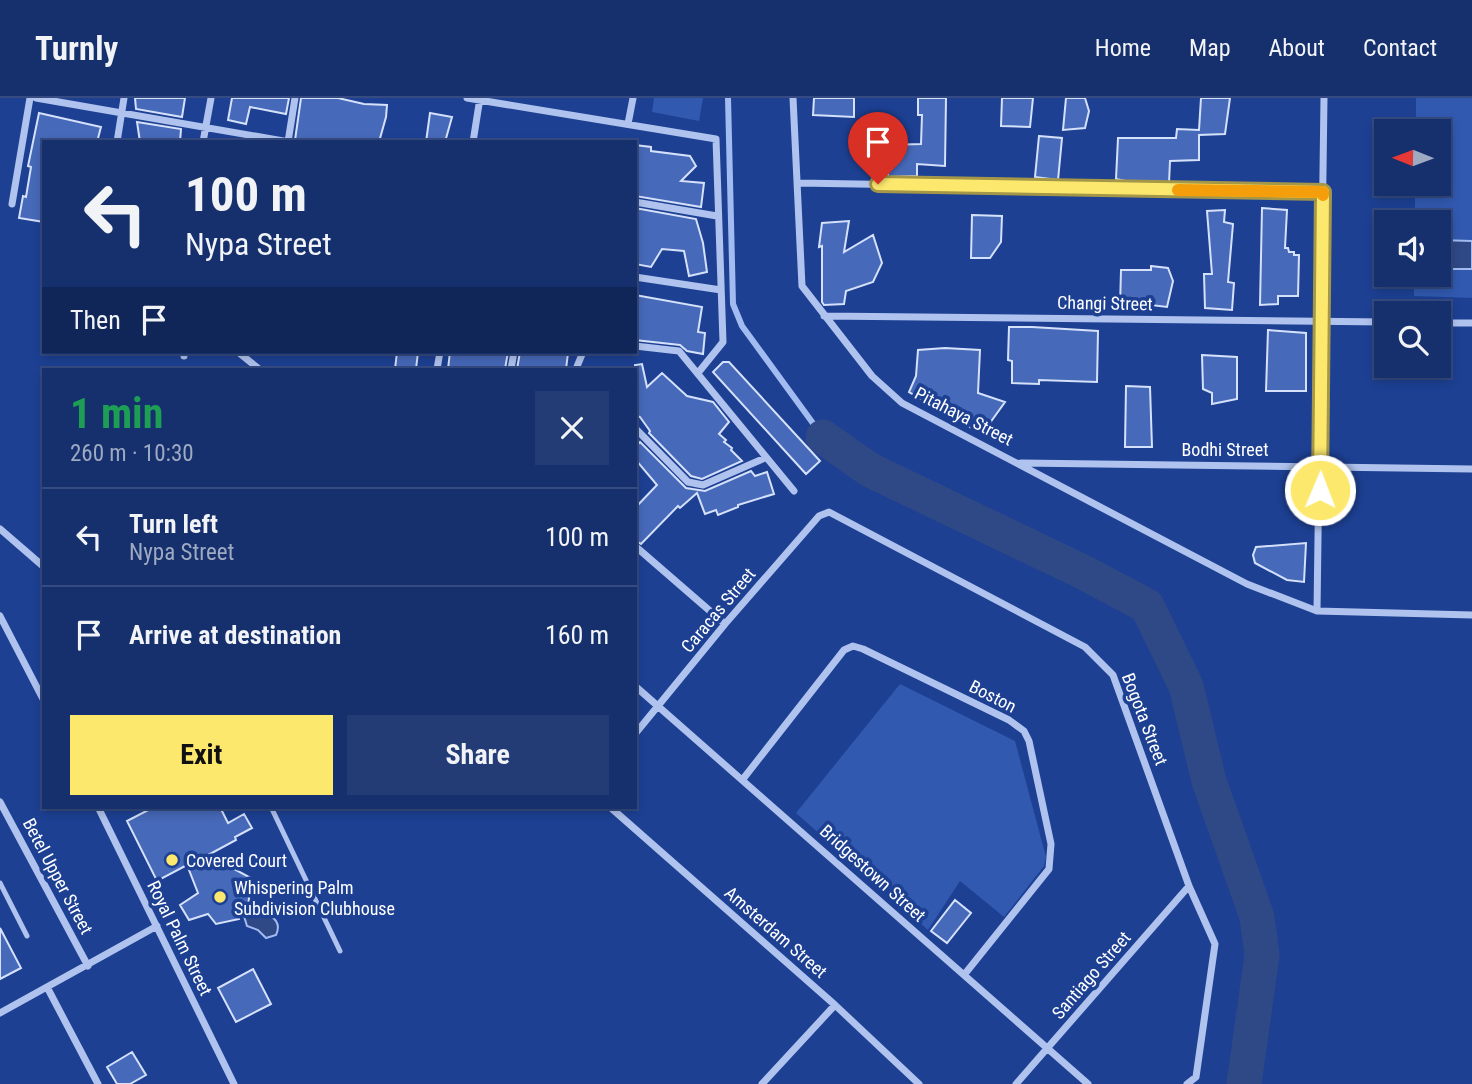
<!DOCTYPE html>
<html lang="en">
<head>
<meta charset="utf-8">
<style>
  body { margin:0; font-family:"Roboto Condensed",sans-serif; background:#233c76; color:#f1f3f6; height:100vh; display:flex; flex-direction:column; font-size:26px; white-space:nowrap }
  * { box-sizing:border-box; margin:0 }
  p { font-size:23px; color:#9ea9c2 }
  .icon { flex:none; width:38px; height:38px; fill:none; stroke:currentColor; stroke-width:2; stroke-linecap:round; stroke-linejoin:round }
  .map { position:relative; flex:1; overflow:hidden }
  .side { position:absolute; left:42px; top:270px; width:595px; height:441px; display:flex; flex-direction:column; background:#16306e; border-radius:0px; box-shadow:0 4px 10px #0003,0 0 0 2px #354b81 }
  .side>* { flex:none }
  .guide { position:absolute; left:42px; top:42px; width:595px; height:214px; border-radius:0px; box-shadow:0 4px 10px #0003,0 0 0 2px #354b81; background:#16306e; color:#f1f3f6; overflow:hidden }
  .needle { width:46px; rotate:271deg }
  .fabs { position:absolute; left:1374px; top:21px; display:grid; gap:14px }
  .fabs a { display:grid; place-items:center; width:77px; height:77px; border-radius:0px; background:#16306e; box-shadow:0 4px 10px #0003,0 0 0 2px #354b81; font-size:35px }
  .pin { position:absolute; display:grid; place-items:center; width:60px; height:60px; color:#fff; margin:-72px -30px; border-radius:50% 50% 50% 0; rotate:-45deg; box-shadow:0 0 7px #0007 }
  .pin .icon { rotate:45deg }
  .me { position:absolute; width:77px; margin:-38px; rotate:1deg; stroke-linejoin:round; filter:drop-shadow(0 0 5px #0008) }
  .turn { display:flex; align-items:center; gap:24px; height:147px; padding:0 28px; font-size:32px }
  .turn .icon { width:91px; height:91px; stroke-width:2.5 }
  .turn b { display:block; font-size:49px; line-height:60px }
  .then { display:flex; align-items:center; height:66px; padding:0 28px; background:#0003; gap:14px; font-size:26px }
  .round { display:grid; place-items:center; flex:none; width:74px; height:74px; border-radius:0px; background:#233c76 }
  .overview { display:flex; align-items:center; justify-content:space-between; height:119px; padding:0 28px }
  h1 { font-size:42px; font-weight:700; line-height:52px; color:#1e9e55 }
  .button { display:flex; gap:14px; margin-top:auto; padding:14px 28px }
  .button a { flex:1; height:80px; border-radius:0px; background:#fde86e; color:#111; font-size:28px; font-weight:700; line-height:80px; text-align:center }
  .button a+a { background:#233c76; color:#f1f3f6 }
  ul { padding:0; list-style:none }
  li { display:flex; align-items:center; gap:21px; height:98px; padding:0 28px; border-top:2px solid #354b81 }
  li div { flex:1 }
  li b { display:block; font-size:26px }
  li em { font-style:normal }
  header { display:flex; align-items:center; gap:42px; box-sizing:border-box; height:98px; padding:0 35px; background:#16306e; border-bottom:2px solid #354b81 }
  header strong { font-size:33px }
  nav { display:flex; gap:38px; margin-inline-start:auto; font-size:24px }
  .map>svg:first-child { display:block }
  .green { fill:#3159b0 }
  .water { fill:#2f4886; stroke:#a2bbf0; stroke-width:2 }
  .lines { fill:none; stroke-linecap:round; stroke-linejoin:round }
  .stream { stroke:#a2bbf0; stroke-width:6 }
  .river { stroke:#2f4886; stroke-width:35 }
  .building { fill:#4669b9; stroke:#d5e1fa; stroke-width:2 }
  .service { stroke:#afc3ee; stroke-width:5 }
  .minor { stroke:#afc3ee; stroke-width:7 }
  .route-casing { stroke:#a49748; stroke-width:18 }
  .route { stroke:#fde86e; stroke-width:12 }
  .slow { stroke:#f59e0b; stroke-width:12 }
  .poi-dot { fill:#fde86e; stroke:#1d4093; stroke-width:2.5 }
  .labels { text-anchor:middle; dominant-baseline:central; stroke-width:7; stroke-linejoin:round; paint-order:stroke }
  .street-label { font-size:18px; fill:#fff; stroke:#1d4093 }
  .poi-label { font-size:18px; fill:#fff; stroke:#1d4093; text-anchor:start }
</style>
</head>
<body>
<header>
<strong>Turnly</strong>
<nav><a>Home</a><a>Map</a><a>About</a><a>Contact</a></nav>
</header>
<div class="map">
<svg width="1472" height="986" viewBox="0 0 1472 986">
  <rect width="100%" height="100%" fill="#1d4093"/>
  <path class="green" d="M654,0H703L699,23L652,14Z
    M1416,0H1472V200L1414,198V177H1438V124H1415V86H1438V33H1416Z
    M900,586L1015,643L1046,759L1044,768L1004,819L960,783L928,832L796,715Z"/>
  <path class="water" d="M1439,142L1472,143V171H1439Z
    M259,810C270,818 283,822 276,837L266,840L258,832L247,828L244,818L246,814Z"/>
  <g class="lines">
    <path class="stream" d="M728,0L733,206L742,228L823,339"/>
    <path class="river" d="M823,339L870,372L1085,475L1147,508L1186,588L1209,683L1257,819L1262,857L1244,986"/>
  </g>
  <path class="building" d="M135,0H185L182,19L136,11Z
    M232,0H289L286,16L250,9L246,26L228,22Z
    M301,0H338L364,6L387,7L386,19L379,44L295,42Z
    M814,0H854V19L813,17Z
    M918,0H946L945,68L917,66V78L888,79L887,47L921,46L922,17H918Z
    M1002,0H1033L1030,29L1001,28Z
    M1066,0H1085L1089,13L1085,30L1063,32Z
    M1201,0H1230L1225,36L1199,37V62L1170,63L1169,85H1135L1116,81L1118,40H1176L1177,31L1199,32Z
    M39,15L101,29L97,44H44V124L19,120L23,98L26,99L31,69L28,68Z
    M430,15L452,19L445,44H426Z
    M137,24L181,31L180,44H140Z
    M1039,38L1062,40L1058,82L1035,79Z
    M635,47L651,49V53L690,58L696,68L681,83L704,85L701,109L635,98Z
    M635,110L696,121L703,145L707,174L689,178L684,153L662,151L651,169L635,166Z
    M1262,110L1287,112L1285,150H1288L1289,154H1294V157H1299L1298,198H1278V206L1260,207Z
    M1225,112L1224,124L1233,126L1228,184L1234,185L1232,212L1205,210L1204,176H1212L1207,113Z
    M972,117L1002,118L1001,144L990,160H971Z
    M849,123L844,154L873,137L882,165L873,184L846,193L844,206L824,207L822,204V148L819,149L822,125Z
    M1151,168L1168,170L1173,183L1167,209L1151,207L1120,210L1121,172H1151Z
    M635,197L702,209L698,234L705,235L703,256L687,253L680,247L635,242Z
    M1009,229H1032L1098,233L1097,284L1039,282V286L1012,285V263L1008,262Z
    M1268,232L1306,235V293H1266Z
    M945,250L980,252L978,295L1005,304L982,336L909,294L916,278L918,252Z
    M397,254H418L416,271H395Z
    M450,254H508L505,271H448Z
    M520,254L568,255L566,271H517Z
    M1202,257L1237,259V301L1212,306V295L1203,291Z
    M723,264H729L820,363L806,376L713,274Z
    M642,266L647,289L662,275L687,298L713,304L729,324L719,336L726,342L724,344L732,350L731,352L742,363L702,381L691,378L649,335L650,333L640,319L635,317V267Z
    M1126,288L1150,289L1152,349H1125Z
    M640,344L686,390L705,393L751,373L755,378L767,374L774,396L738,407V409L718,417L716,412L705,416L697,395L680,410L678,408L641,446L635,442V410L657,387L635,361V349Z
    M1306,445L1304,484L1287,482L1255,465L1253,457L1256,449Z
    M154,709H220L228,725L244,716L252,730L235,739L236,742L208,757L251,780L248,810L238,815L239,821L216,826L208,816L189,822L180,807L198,795L187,767L157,783L127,723Z
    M955,802L971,815L947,845L931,833Z
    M0,830L21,870L0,881Z
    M253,871L271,906L236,924L218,890Z
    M132,954L146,977L130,986H117L107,969Z"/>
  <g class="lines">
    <path class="service" d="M271,709L340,853
      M0,785L27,838"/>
    <path class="minor" d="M36,0L289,44
      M467,0L716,41L723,244L698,275
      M793,0L802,188L872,278L902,305L1247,486L1317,513
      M1324,0L1317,513L1472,517
      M628,26L633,0
      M117,44L124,0
      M203,44L211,0
      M288,44L295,0
      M473,44L480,0
      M798,85L1323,94
      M635,104L717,118
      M12,106L30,0
      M635,179L721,192
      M824,218L1386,224
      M1438,225H1472
      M635,248L679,253L794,393
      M184,254V258
      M238,254L259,271
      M437,271L440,254
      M511,271L514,254
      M576,271L583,254
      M635,330L688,384L703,387L765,360
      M1021,365L1472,371
      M0,431L44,469
      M635,448L725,526
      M0,518L44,603
      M635,588L1088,986
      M635,636L725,526L819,418L829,414L1085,549L1113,577L1189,788L1215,846L1196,979L1187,986
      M743,681L844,552L853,548L863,551L1009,622L1024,633L1029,643L1051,746L1049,771L964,877
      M0,704L88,868
      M98,709L234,986
      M610,709L835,907L919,986
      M47,889L98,986
      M0,915L157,828
      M762,986L835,907
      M1016,986L1189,788"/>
  </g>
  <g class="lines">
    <defs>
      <path id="route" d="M878,86L1323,94L1320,392"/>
    </defs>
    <use href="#route" class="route-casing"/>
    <use href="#route" class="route"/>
    <path class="slow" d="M1178,92L1323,94V97"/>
  </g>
  <g class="poi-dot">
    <circle cx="172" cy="762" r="7"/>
    <circle cx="220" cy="799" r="7"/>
  </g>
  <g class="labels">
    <g class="street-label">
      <text transform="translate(1105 205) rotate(1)">Changi Street</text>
      <text transform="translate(964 318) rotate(27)">Pitahaya Street</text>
      <text x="1225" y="351">Bodhi Street</text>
      <text transform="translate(718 512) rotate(-50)">Caracas Street</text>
      <text transform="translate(993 598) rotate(27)">Boston</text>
      <text transform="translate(1145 621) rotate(69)">Bogota Street</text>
      <text transform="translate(873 775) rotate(42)">Bridgestown Street</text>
      <text transform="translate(58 778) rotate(62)">Betel Upper Street</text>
      <text transform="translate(776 834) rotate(41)">Amsterdam Street</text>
      <text transform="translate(180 840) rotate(64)">Royal Palm Street</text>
      <text transform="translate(1091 877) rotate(-49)">Santiago Street</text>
    </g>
    <g class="poi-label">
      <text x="186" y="762">Covered Court</text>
      <text x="234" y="789">Whispering Palm<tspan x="234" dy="21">Subdivision Clubhouse</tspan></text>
    </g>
  </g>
</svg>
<div class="fabs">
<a><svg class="needle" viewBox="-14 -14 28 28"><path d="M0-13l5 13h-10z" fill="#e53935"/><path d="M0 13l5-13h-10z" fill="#9ea9c2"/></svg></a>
<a><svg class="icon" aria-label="sound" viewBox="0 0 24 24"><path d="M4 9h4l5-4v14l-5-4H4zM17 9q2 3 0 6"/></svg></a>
<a><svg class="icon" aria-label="search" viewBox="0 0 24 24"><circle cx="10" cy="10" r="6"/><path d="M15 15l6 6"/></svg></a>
</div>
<div class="pin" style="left:878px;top:86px;background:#d93025"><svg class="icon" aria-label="arrive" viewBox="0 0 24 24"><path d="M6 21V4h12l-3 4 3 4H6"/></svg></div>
<svg class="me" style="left:1320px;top:392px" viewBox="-20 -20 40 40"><circle r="17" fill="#fde86e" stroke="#fff" stroke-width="3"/><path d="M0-11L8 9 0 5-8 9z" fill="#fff"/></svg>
<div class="guide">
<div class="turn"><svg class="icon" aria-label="left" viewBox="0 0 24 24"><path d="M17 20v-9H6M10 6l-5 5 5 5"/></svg><div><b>100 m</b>Nypa Street</div></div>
<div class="then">Then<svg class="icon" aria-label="arrive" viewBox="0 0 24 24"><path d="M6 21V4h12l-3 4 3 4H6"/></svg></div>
</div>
<section class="side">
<div class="overview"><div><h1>1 min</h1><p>260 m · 10:30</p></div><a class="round"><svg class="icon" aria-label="close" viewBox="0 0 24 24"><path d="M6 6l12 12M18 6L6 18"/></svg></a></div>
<ul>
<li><svg class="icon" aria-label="left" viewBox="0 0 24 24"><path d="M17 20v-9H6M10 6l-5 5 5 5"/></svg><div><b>Turn left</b><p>Nypa Street</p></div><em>100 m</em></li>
<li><svg class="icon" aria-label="arrive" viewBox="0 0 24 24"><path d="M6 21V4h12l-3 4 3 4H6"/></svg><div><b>Arrive at destination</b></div><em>160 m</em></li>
</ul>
<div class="button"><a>Exit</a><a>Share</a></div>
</section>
</div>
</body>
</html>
